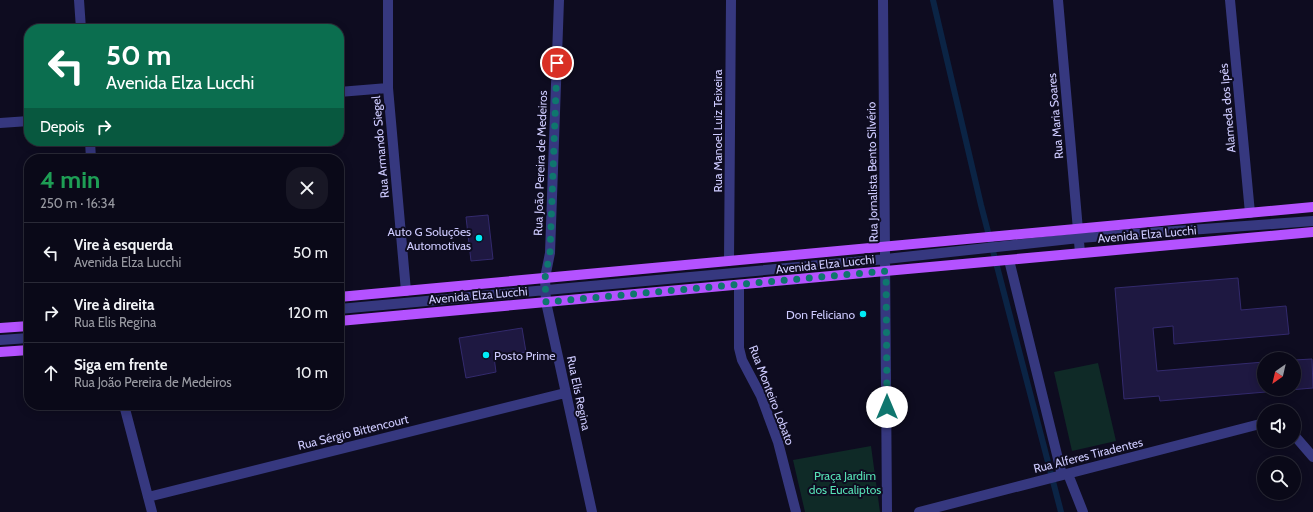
<!DOCTYPE html>
<html lang="pt">
<head>
<meta charset="utf-8">
<style>
  body { margin:0; font-family:Cabin,sans-serif; background:#181725; color:#f1f3f6; height:100vh; display:flex; flex-direction:column; font-size:15px; white-space:nowrap }
  * { box-sizing:border-box; margin:0 }
  p { font-size:13px; color:#999aa2 }
  .icon { flex:none; width:22px; height:22px; fill:none; stroke:currentColor; stroke-width:2; stroke-linecap:round; stroke-linejoin:round }
  .map { position:relative; flex:1; overflow:hidden }
  .panel { position:absolute; left:24px; top:154px; width:320px; height:256px; display:flex; flex-direction:column; background:#0a0918; border-radius:16px; box-shadow:0 2px 10px #0003,0 0 0 1px #2a2a37 }
  .panel>* { flex:none }
  .hud { position:absolute; left:24px; top:24px; width:320px; height:122px; border-radius:16px; box-shadow:0 2px 10px #0003,0 0 0 1px #2a2a37; background:#0b6e4f; color:#fff; overflow:hidden }
  .needle { width:26px; rotate:214deg }
  .buttons { position:absolute; left:1257px; top:352px; display:grid; gap:8px }
  .buttons a { display:grid; place-items:center; width:44px; height:44px; border-radius:50%; background:#0a0918; box-shadow:0 2px 10px #0003,0 0 0 1px #2a2a37; font-size:20px }
  .pin { position:absolute; display:grid; place-items:center; width:34px; height:34px; color:#fff; margin:-17px; border:2px solid #fff; border-radius:50%; box-shadow:0 1px 4px #0007 }
  .me { position:absolute; width:44px; margin:-22px; rotate:0deg; stroke-linejoin:round; filter:drop-shadow(0 0 3px #0008) }
  .turn { display:flex; align-items:center; gap:14px; height:84px; padding:0 16px; font-size:18px }
  .turn .icon { width:52px; height:52px; stroke-width:2.5 }
  .turn b { display:block; font-size:28px; line-height:34px }
  .then { display:flex; align-items:center; height:38px; padding:0 16px; background:#0003; gap:8px; font-size:15px }
  .round { display:grid; place-items:center; flex:none; width:42px; height:42px; border-radius:16px; background:#181725 }
  .overview { display:flex; align-items:center; justify-content:space-between; height:68px; padding:0 16px }
  h1 { font-size:24px; font-weight:700; line-height:30px; color:#1e9e55 }
  ul { padding:0; list-style:none }
  li { display:flex; align-items:center; gap:12px; height:60px; padding:0 16px; border-top:1px solid #2a2a37 }
  li div { flex:1 }
  li b { display:block; font-size:15px }
  li em { font-style:normal }
  .map>svg:first-child { display:block }
  .green { fill:#0f2a27 }
  .lines { fill:none; stroke-linecap:round; stroke-linejoin:round }
  .stream { stroke:#0b2445; stroke-width:6 }
  .building { fill:#1e1841; stroke:#332a6d }
  .minor { stroke:#36387f; stroke-width:10 }
  .major { stroke:#b452ff; stroke-width:10 }
  .route { stroke:#0f766e; stroke-width:7; stroke-dasharray:0 12.6 }
  .poi-dot { fill:#00ecf6; stroke:#0e0c20; stroke-width:1.5 }
  .labels { text-anchor:middle; dominant-baseline:central; stroke-width:4; stroke-linejoin:round; paint-order:stroke }
  .street-label { font-size:12px; fill:#cecbff; stroke:#0e0c20 }
  .poi-label { font-size:12px; fill:#cecbff; stroke:#0e0c20; text-anchor:end }
  .park-label { font-size:12px; fill:#56e0b5; stroke:#0e0c20 }
</style>
</head>
<body>
<div class="map">
<svg width="1313" height="512" viewBox="0 0 1313 512">
  <rect width="100%" height="100%" fill="#0e0c20"/>
  <path class="green" d="M1098,363L1116,441L1072,451L1054,372Z
    M871,446L880,512H805L793,460Z"/>
  <g class="lines">
    <path class="stream" d="M933,0L981,205L1061,512"/>
  </g>
  <path class="building" d="M488,215L493,259L471,261L466,217Z
    M1238,278L1241,310L1286,306L1289,334L1174,344L1173,326L1153,328L1157,371L1264,362V389H1294V360L1312,359L1313,388L1160,401L1159,396L1124,399L1115,288Z
    M522,328L526,352L494,357L496,372L466,378L459,338Z"/>
  <g class="lines">
    <path class="minor" d="M79,0L81,29
      M388,0V88L406,291
      M559,0L550,253L545,278L546,302L592,512
      M883,0L887,512
      M1058,0L1080,253
      M1230,0L1250,213
      M339,92L388,88
      M0,123L29,121
      M90,141L91,159
      M1009,260L1062,475
      M729,261L731,0
      M739,285V348L742,360L761,396L778,442L796,512
      M339,309L886,259L1079,238L1313,221
      M0,340L29,338
      M124,405L152,512
      M1294,435L1313,457
      M1068,474L1083,512
      M148,497L565,393
      M919,512L1264,423"/>
    <path class="major" d="M339,297L1313,207
      M339,321L1313,232
      M0,328L29,326
      M0,352L29,350"/>
  </g>
  <g class="lines">
    <path class="route" d="M557,63L550,253L545,278L546,302L886,271L887,407"/>
  </g>
  <g class="poi-dot">
    <circle cx="479" cy="238" r="4"/>
    <circle cx="863" cy="314" r="4"/>
    <circle cx="486" cy="355" r="4"/>
  </g>
  <g class="labels">
    <g class="street-label">
      <text transform="translate(1227 108) rotate(-95)">Alameda dos Ipês</text>
      <text transform="translate(1055 116) rotate(-95)">Rua Maria Soares</text>
      <text transform="translate(717 131) rotate(-90)">Rua Manoel Luiz Teixeira</text>
      <text transform="translate(380 147) rotate(-95)">Rua Armando Siegel</text>
      <text transform="translate(540 163) rotate(-88)">Rua João Pereira de Medeiros</text>
      <text transform="translate(872 172) rotate(-91)">Rua Jornalista Bento Silvério</text>
      <text transform="translate(1147 234) rotate(-5)">Avenida Elza Lucchi</text>
      <text transform="translate(825 264) rotate(-6)">Avenida Elza Lucchi</text>
      <text transform="translate(478 295) rotate(-5)">Avenida Elza Lucchi</text>
      <text transform="translate(579 393) rotate(78)">Rua Elis Regina</text>
      <text transform="translate(772 395) rotate(69)">Rua Monteiro Lobato</text>
      <text transform="translate(353 432) rotate(-14)">Rua Sérgio Bittencourt</text>
      <text transform="translate(1088 455) rotate(-14)">Rua Alferes Tiradentes</text>
    </g>
    <g class="poi-label">
      <text x="471" y="231">Auto G Soluções<tspan x="471" dy="14">Automotivas</tspan></text>
      <text x="855" y="314">Don Feliciano</text>
      <text x="494" y="355" text-anchor="start">Posto Prime</text>
    </g>
    <g class="park-label">
      <text x="845" y="475">Praça Jardim<tspan x="845" dy="14">dos Eucaliptos</tspan></text>
    </g>
  </g>
</svg>
<div class="buttons">
<a><svg class="needle" viewBox="-14 -14 28 28"><path d="M0-13l5 13h-10z" fill="#e53935"/><path d="M0 13l5-13h-10z" fill="#999aa2"/></svg></a>
<a><svg class="icon" aria-label="sound" viewBox="0 0 24 24"><path d="M4 9h4l5-4v14l-5-4H4zM17 9q2 3 0 6"/></svg></a>
<a><svg class="icon" aria-label="search" viewBox="0 0 24 24"><circle cx="10" cy="10" r="6"/><path d="M15 15l6 6"/></svg></a>
</div>
<div class="pin" style="left:557px;top:63px;background:#d93025"><svg class="icon" aria-label="arrive" viewBox="0 0 24 24"><path d="M6 21V4h12l-3 4 3 4H6"/></svg></div>
<svg class="me" style="left:887px;top:407px" viewBox="-20 -20 40 40"><circle r="19" fill="#fff"/><path d="M0-13L10 11 0 6-10 11z" fill="#0f766e"/></svg>
<div class="hud">
<div class="turn"><svg class="icon" aria-label="left" viewBox="0 0 24 24"><path d="M17 20v-9H6M10 6l-5 5 5 5"/></svg><div><b>50 m</b>Avenida Elza Lucchi</div></div>
<div class="then">Depois<svg class="icon" aria-label="right" viewBox="0 0 24 24"><path d="M7 20v-9h11M14 6l5 5-5 5"/></svg></div>
</div>
<section class="panel">
<div class="overview"><div><h1>4 min</h1><p>250 m · 16:34</p></div><a class="round"><svg class="icon" aria-label="close" viewBox="0 0 24 24"><path d="M6 6l12 12M18 6L6 18"/></svg></a></div>
<ul>
<li><svg class="icon" aria-label="left" viewBox="0 0 24 24"><path d="M17 20v-9H6M10 6l-5 5 5 5"/></svg><div><b>Vire à esquerda</b><p>Avenida Elza Lucchi</p></div><em>50 m</em></li>
<li><svg class="icon" aria-label="right" viewBox="0 0 24 24"><path d="M7 20v-9h11M14 6l5 5-5 5"/></svg><div><b>Vire à direita</b><p>Rua Elis Regina</p></div><em>120 m</em></li>
<li><svg class="icon" aria-label="ahead" viewBox="0 0 24 24"><path d="M12 20V5M6 11l6-6 6 6"/></svg><div><b>Siga em frente</b><p>Rua João Pereira de Medeiros</p></div><em>10 m</em></li>
</ul>
</section>
</div>
</body>
</html>
